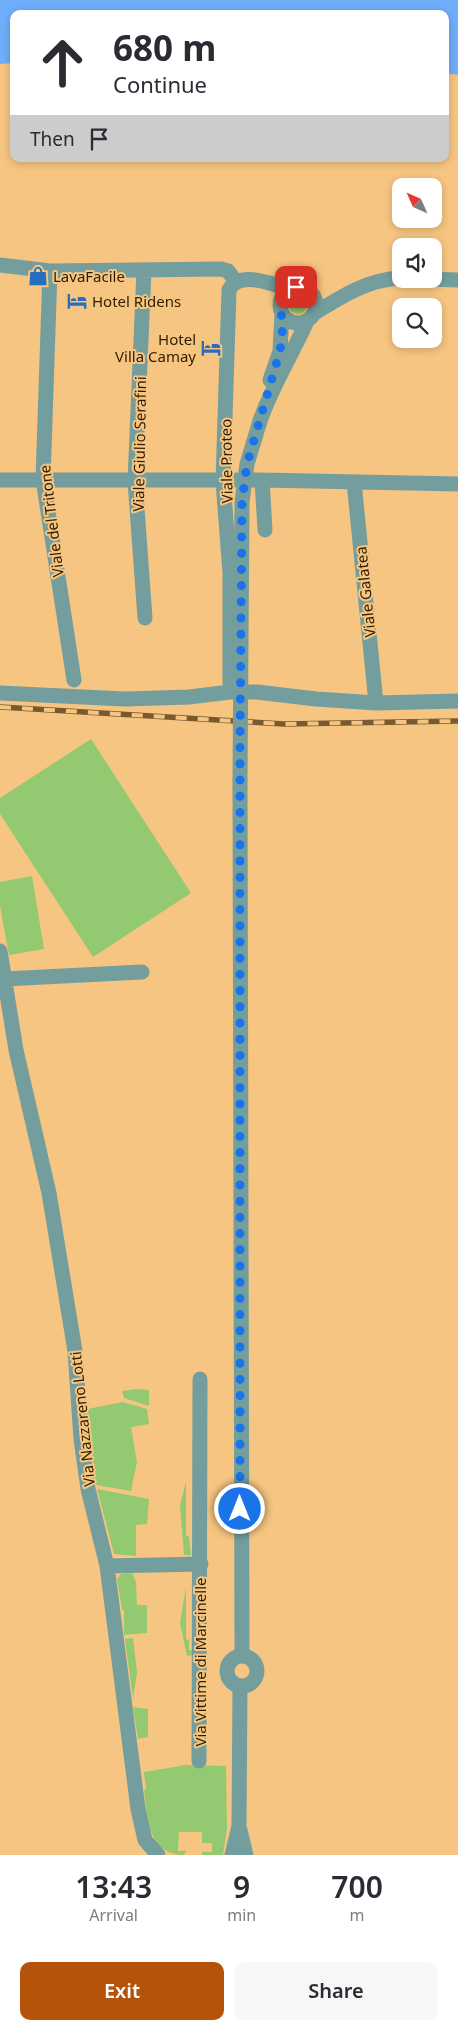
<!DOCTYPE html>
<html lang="en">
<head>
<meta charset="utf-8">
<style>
  body { margin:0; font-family:"Noto Sans",sans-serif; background:#f7f7f7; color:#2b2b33; height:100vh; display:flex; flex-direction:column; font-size:19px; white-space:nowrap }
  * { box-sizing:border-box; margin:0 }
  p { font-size:16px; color:#7c7c81 }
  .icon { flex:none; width:28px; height:28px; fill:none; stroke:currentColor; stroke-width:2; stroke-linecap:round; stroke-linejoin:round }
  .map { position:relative; height:1855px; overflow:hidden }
  .drawer { display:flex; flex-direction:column; background:#fff; flex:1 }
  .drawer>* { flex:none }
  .top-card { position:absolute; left:10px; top:10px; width:439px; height:152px; border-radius:10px; box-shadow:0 2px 8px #0003; background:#fff; color:#2b2b33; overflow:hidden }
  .needle { width:32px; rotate:315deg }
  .fabs { position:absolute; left:392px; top:178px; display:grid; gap:10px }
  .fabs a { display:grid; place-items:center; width:50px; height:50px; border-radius:10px; background:#fff; box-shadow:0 2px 8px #0003; font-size:25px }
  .pin { position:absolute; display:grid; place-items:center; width:42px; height:42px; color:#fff; margin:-21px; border-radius:10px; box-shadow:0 2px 8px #0006 }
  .me { position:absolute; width:55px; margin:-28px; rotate:0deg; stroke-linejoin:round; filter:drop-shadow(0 0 4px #0008) }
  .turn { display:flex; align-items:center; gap:18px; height:105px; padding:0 20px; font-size:22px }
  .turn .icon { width:65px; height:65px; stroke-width:2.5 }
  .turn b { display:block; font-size:35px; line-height:42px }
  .then { display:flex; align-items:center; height:48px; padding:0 20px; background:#0003; gap:10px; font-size:19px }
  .eta { display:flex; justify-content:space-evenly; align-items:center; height:85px; text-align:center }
  .eta b { font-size:30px; font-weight:600; line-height:35px }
  .button { display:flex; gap:10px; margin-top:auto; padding:10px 20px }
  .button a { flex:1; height:58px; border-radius:10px; background:#b45309; color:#fff; font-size:20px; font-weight:600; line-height:58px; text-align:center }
  .button a+a { background:#f7f7f7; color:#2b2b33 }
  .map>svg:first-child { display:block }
  .green { fill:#93ca71 }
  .water { fill:#70aefb }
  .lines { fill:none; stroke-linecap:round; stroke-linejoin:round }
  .minor { stroke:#749e9d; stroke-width:15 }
  .rail-casing { stroke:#785a2f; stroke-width:5.5 }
  .rail { stroke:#f6c581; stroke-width:4; stroke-dasharray:11; stroke-linecap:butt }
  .minor-bridge { stroke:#749e9d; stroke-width:15 }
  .route { stroke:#1a73e8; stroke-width:9; stroke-dasharray:0 16.2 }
  .labels { text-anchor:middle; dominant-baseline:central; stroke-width:4; stroke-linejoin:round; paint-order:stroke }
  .poi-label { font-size:15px; fill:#301d01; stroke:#f6c581; text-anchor:start }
  .street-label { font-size:15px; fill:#301d01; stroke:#f6c581 }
</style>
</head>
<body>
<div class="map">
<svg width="458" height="1855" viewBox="0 0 458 1855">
  <rect width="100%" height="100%" fill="#f6c581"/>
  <path class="green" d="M289 305a9 9 0 1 1 18 0a9 9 0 1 1-18 0Z
    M91,739L191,893L93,957L0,814V798Z
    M32,876L44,949L9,955L0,906V882Z
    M136,1389L149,1390V1406L124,1398L122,1391Z
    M123,1402L147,1409L149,1424L131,1427L137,1462L131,1491L96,1485L87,1409Z
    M186,1481V1536H189L191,1555H184L180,1506Z
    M97,1489L149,1499L147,1524L136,1525V1556L114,1554Z
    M132,1573L136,1582L137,1605H147V1633L124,1635V1610L122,1609L117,1579L121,1574Z
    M186,1587V1639L189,1640V1650H193L192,1655L187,1656L180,1623Z
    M133,1638L137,1672L133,1699L125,1639Z
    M133,1707L148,1709V1737L138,1739Z
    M186,1765L226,1766L227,1829L223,1855H202V1852H212V1843H202V1832H179L178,1851H186L184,1855C148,1855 147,1816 144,1790L146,1789L144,1772Z"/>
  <path class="water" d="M0,0H458V75L445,73V14H14V63L0,64Z"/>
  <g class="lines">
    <path class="minor" d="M0,265L50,271L221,269L228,271L236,282
      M144,270L135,481L145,618
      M50,271L43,479L74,680
      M428,279L458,280
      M280 305a18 18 0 1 1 36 0a18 18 0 1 1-36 0Z
      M315,313C342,296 369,279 401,278
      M270,380L280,351L282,313
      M260,421C272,386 292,355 307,321
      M0,480H262L458,484
      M262,480L265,530
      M354,482L376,703
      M230,692V573L223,481L229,290C239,269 273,285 290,289
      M0,693L125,699L189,697L230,692H257L316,699L376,703L458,701
      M240,781L242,1655
      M0,951L16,1050L49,1193L75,1351L81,1439L88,1489L107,1566L138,1809L145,1840L158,1855
      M4,979L142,972
      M107,1566L201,1564
      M227 1671a15 15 0 1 1 30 0a15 15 0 1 1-30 0Z
      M199,1761L200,1379
      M240,1830L246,1855
      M232,1855L239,1826L240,1686"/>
    <defs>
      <path id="rail" d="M0,707L284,724L458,721"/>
    </defs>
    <use href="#rail" class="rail-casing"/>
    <use href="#rail" class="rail"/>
    <path class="minor-bridge" d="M240,781L242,502L247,464L260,421"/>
  </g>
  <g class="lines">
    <path class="route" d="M240,1509V743L242,502L247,464L280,351C281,343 283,335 282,327C282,310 276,294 296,287"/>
  </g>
  <defs>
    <symbol id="shop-bare" viewBox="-9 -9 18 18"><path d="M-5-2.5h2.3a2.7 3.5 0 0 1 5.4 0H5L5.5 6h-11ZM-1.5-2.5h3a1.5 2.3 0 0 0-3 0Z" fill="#276ebe" stroke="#f6c581" stroke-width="2.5" paint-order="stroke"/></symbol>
    <symbol id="hotel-bare" viewBox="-9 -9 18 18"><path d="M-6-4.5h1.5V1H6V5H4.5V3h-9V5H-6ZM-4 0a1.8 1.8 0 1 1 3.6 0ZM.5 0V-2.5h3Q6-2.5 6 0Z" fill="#276ebe" stroke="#f6c581" stroke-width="2.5" paint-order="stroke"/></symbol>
  </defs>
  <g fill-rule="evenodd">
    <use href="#shop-bare" x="24" y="262" width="28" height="28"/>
    <use href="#hotel-bare" x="63" y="287" width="28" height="28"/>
    <use href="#hotel-bare" x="197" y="334" width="28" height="28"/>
  </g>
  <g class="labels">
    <g class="poi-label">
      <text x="53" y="276">LavaFacile</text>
      <text x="92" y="301">Hotel Ridens</text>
      <text x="196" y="339" text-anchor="end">Hotel<tspan x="196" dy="17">Villa Camay</tspan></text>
    </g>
    <g class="street-label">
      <text transform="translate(139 444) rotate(-89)">Viale Giulio Serafini</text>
      <text transform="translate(226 461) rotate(-91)">Viale Proteo</text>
      <text transform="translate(51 521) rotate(-97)">Viale del Tritone</text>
      <text transform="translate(365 592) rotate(-96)">Viale Galatea</text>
      <text transform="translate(82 1419) rotate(-96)">Via Nazzareno Lotti</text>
      <text transform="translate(200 1662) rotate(-90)">Via Vittime di Marcinelle</text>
    </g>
  </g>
</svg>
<div class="fabs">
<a><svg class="needle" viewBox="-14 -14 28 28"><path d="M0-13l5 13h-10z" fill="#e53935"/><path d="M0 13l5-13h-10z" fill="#7c7c81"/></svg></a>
<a><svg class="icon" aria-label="sound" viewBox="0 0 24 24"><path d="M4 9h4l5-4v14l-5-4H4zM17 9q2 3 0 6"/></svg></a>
<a><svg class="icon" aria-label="search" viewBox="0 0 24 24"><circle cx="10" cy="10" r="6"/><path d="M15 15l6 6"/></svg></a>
</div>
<div class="pin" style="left:296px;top:287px;background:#d93025"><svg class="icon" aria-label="arrive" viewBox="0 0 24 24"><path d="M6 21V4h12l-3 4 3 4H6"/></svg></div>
<svg class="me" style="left:240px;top:1509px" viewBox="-20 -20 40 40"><circle r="17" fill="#1a73e8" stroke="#fff" stroke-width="3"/><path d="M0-11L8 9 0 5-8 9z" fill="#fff"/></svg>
<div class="top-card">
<div class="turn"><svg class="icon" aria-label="ahead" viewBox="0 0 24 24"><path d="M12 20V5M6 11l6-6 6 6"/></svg><div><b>680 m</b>Continue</div></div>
<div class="then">Then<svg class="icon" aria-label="arrive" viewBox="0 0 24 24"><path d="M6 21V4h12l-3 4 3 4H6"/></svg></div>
</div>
</div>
<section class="drawer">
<div class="eta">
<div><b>13:43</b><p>Arrival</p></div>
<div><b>9</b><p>min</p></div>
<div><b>700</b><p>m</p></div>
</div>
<div class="button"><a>Exit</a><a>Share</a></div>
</section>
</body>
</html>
